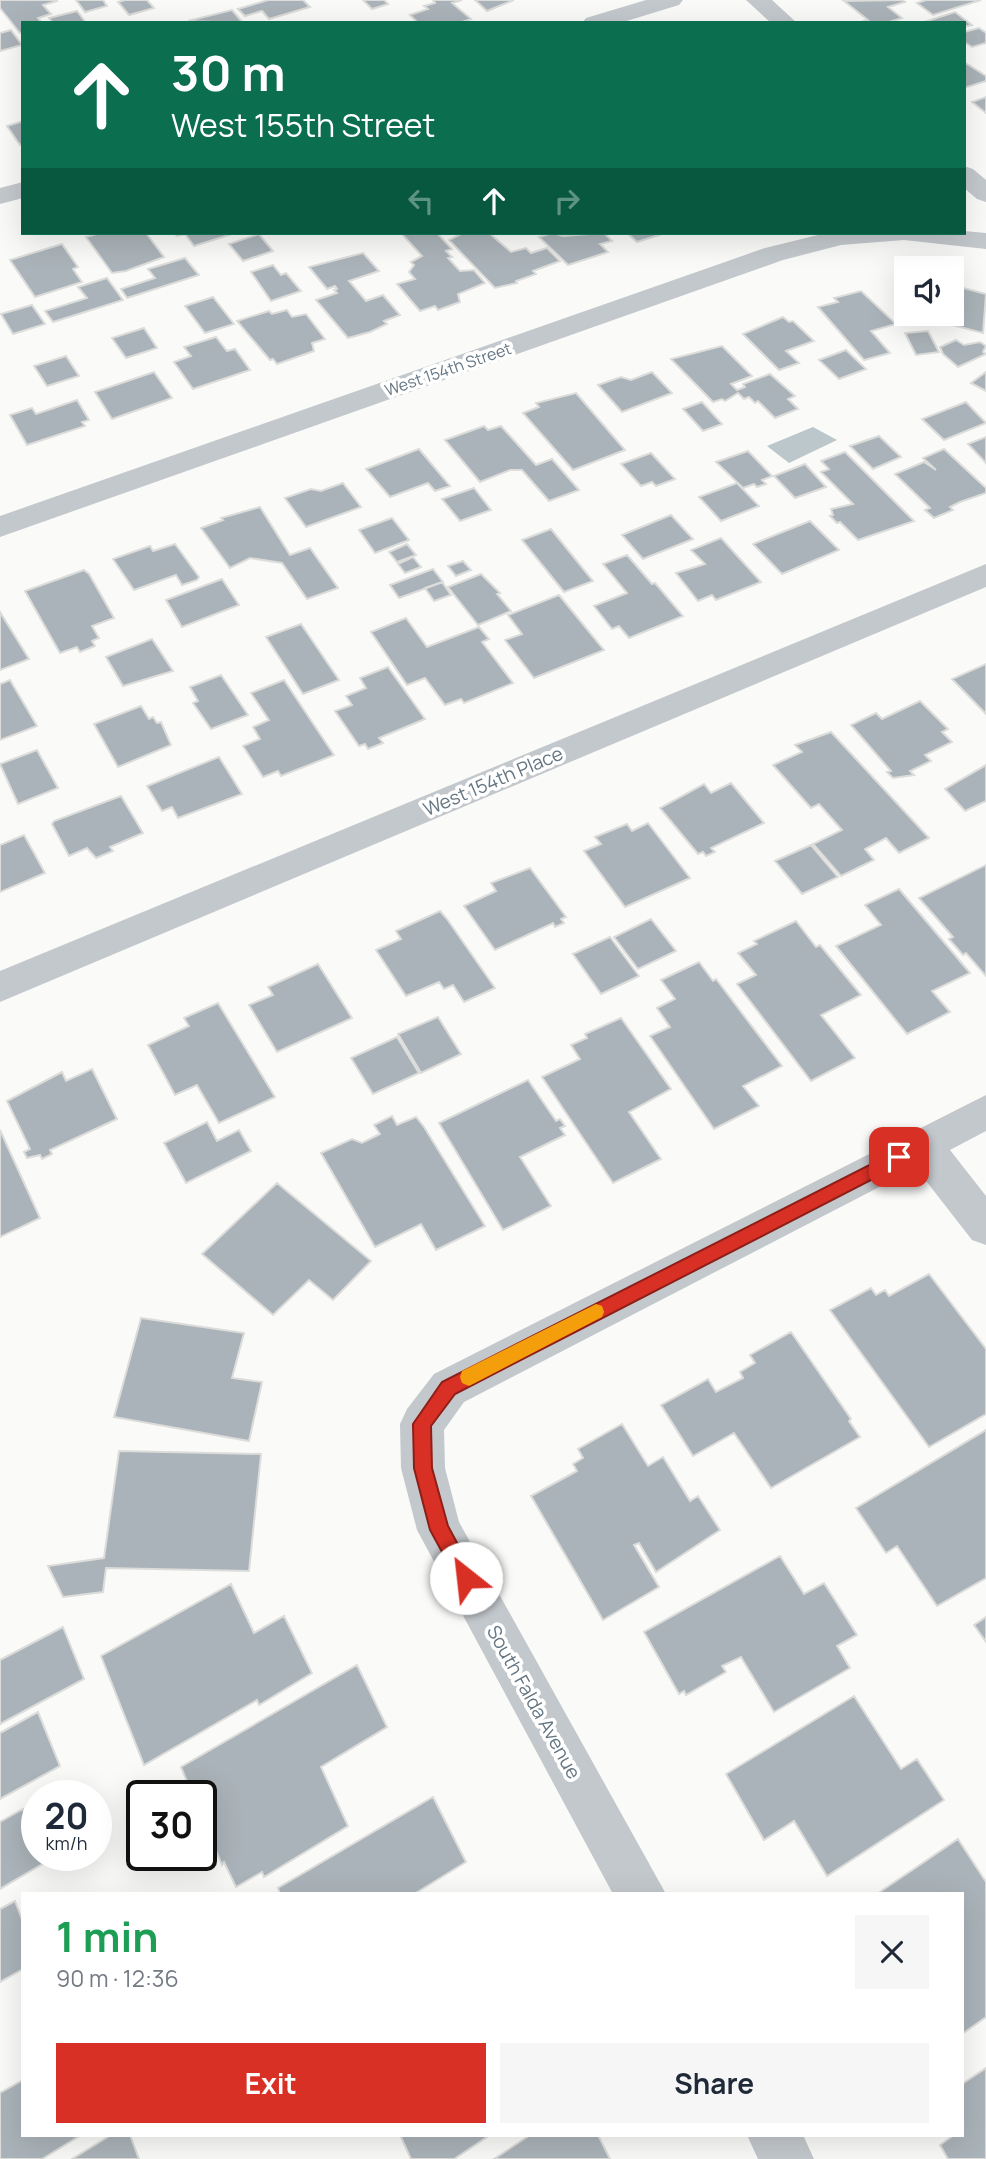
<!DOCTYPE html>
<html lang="en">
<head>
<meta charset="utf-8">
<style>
  body { margin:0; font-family:Manrope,sans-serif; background:#f6f6f7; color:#1f2937; height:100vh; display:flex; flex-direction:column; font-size:26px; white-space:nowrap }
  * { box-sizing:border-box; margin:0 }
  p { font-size:23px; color:#747a83 }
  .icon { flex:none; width:38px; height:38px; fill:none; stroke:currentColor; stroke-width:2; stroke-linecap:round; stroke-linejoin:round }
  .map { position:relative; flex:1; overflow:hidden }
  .details { position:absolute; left:21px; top:1892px; width:943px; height:245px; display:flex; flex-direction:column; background:#fff; border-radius:0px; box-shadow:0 7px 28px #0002 }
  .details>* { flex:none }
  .hud { position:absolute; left:21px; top:21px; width:945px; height:214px; border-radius:0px; box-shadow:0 7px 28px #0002; background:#0b6e4f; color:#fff; overflow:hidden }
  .controls { position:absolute; left:894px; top:256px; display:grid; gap:14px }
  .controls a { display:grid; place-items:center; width:70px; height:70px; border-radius:0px; background:#fff; box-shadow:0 7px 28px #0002; font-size:35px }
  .speed { position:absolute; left:21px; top:1780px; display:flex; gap:14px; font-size:35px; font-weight:700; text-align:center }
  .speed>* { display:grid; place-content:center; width:91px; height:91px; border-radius:50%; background:#fff; box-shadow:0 7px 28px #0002; line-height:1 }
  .speed small { font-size:18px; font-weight:400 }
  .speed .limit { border:4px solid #111; border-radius:10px; background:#fff; color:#111 }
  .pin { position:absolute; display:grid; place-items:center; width:60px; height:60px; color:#fff; margin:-30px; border-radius:14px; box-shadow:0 4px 10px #0006 }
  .me { position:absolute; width:77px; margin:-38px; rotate:331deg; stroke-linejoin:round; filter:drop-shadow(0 0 5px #0008) }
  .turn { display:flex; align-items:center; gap:24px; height:147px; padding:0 35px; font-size:32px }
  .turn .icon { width:91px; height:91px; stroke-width:2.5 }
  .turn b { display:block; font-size:49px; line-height:60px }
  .lanes { display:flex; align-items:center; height:66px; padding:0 35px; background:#0003; justify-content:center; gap:35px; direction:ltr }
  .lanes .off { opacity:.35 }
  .round { display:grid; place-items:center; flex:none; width:74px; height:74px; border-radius:0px; background:#f6f6f7 }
  .head { display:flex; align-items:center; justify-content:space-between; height:119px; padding:0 35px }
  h1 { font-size:42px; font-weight:700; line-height:52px; color:#1e9e55 }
  .primary-button { display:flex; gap:14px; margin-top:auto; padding:14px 35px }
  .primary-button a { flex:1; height:80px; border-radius:0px; background:#d93025; color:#fff; font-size:28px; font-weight:700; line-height:80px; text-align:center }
  .primary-button a+a { background:#f6f6f7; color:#1f2937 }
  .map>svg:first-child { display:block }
  .water { fill:#bbc7cb }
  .building { fill:#aab3b9; stroke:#dcdcda; stroke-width:2 }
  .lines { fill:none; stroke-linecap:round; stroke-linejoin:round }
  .minor { fill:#c3c8cc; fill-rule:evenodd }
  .route { fill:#d93025; stroke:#8d1f18; stroke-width:2 }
  .slow { fill:#f59e0b }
  .labels { text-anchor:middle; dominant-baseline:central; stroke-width:7; stroke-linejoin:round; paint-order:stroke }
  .far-street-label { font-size:16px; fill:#657683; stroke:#fff }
  .street-label { font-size:19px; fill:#657683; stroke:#fff }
</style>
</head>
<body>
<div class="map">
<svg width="986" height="2159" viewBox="0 0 986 2159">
  <rect width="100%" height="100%" fill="#fafaf8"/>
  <path class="water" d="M813,427L837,440L789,463L767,446Z"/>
  <path class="building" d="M0,0H56L57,1L43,5L51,14L38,18L42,23H23V33H20L0,8Z
    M76,0H103L107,6L85,12Z
    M125,0H147L154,8L129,15L118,2Z
    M268,0H303L310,7L269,19L262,11L245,16L238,9Z
    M363,0H384L388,4L372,9Z
    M433,0H462L452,3L471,19L459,23H418L410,15L428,9L424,6L435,3Z
    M475,0H514L487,11Z
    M902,0L905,2L888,7L902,18L886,23H867L864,21L868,20L844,1Z
    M926,0H981L933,15L917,3Z
    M232,10L243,23L188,21Z
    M77,11L86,23H53L49,18Z
    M955,12L972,25L964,27V23H921Z
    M979,28L986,33V43L972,47L964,42V32Z
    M11,30L22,45L0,51V33Z
    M964,62L986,76V81L964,88Z
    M986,97V113L972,102Z
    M23,121V144L20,145L7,126Z
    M100,233H146L164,257L126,271L112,273L86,237Z
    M174,233H235L194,246L185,234L177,236Z
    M401,233H437L452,249L446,251L452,257L448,258L460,271L474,270L485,283L458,294L460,302L438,310L435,306L420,311L397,284L415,279L409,272L414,265L411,262L422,256Z
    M463,233H489L511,252L526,248L531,253L547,248L560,261L533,271L536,274L516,281L517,283L495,288L449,240Z
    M553,233L563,236L604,233L612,241L600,244L608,252L568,265L539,237Z
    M627,233H665L637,242Z
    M259,234L273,251L243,261L229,244Z
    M62,244L78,267L73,269L82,282L35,297L10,260Z
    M363,253L379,271L349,281L366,301L383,295L400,315L384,321L387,324L370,332L348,338L316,300L337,293L334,290L337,289L335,286L327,289L309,267Z
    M185,258L199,275L127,298L121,289L155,278L148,269Z
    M273,265L281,275L286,273L301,291L271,301L251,272Z
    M107,278L123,300L53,322L45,311L87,298L78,287Z
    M952,285L986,294L983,333L929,319L932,313H952Z
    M861,291L896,324L871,331L890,353L864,360L818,307L838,302L834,298Z
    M213,297L234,324L205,333L185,306Z
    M32,305L45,324L13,334L1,314Z
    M287,310L292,317L306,314L325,339L312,343L314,351L277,364L273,359L270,360L237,321L269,311L272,314Z
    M783,317L789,322L793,321L814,341L786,351L799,363L779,370L743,334Z
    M144,328L157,348L126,358L112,338Z
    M928,331L939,352L916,355L905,333Z
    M216,337L227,351L235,349L250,370L193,389L174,362L191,356L184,347Z
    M956,340L964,345L980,342L986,346L983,352L986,354L958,367L943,354L940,347Z
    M722,346L752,376L731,384L737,390L745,387L743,384L770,374L795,396L788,399L798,409L775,418L758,401L755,403L749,397L744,399L738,393L725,401L722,399L713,402L671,359Z
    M846,350L866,369L839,379L819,360Z
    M66,356L79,376L47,386L34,366Z
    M154,372L172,398L112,419L95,392Z
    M652,372L672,393L622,412L598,385L621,377L631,380Z
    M986,372V391L971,383Z
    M576,393L625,450L573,470L523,413L539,407L536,403Z
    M77,400L89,420L82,422L85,426L27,445L10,415L32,408L36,414Z
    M702,402L722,424L703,431L683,409Z
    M966,402L986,423L944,440L922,419Z
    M484,426L488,430L501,426L536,465L552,459L579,490L549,501L522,470H510L480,482L445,440Z
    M879,436L901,457L873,469L850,446Z
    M986,437V463L968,444Z
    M419,449L450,486L435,491L428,483L390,497L366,469Z
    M944,449L986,488V493L960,502L950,507L953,510L934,518L925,510L930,508L895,474L924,462L936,470L923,458Z
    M748,451L772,476L762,480L766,484L757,487L754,484L743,488L716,462Z
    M845,452L914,521L858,540L840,522L837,523L830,516L833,515L831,509L853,504L821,472L829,469L821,461Z
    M651,453L675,479L656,486L652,482L641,486L621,464Z
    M805,464L826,487L795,498L774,476Z
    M343,483L361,507L306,527L285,498L311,489L321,491Z
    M737,483L759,506L721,521L699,497Z
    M474,488L491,510L460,521L442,499Z
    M260,507L290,555L310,548L338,588L307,599L282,563L250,558L230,568L201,528L223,520L221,518Z
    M671,515L693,539L643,559L622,535Z
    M392,518L409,540L375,553L359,530Z
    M810,521L839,550L782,574L753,544Z
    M551,529L593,581L564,592L522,540Z
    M721,538L761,582L716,600L712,595L698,601L676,573L705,564L691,550Z
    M175,544L199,577L197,580L182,585L176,575L134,590L113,559L150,546L153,551Z
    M407,544L416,555L397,562L389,552Z
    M627,555L652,584L655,583L683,616L629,638L619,626L612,629L594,606L627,593L603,564Z
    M413,557L421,567L405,573L398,564Z
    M463,561L471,570L456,576L448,566Z
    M433,569L443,582L399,598L390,585Z
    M84,570L89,574L114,618L92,626L99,638L92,641L95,646L80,652L77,647L60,653L25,591Z
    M481,574L500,593L497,594L511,611L478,625L448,587Z
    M222,579L239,605L182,627L166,600Z
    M442,582L451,595L434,601L425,588Z
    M559,595L604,650L534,678L505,640L522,634L508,615Z
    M0,612L29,659L0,670Z
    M406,618L427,647L479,627L489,639L482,642L513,683L464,703L461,699L445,705L425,678L407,685L371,632Z
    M301,624L339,680L303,694L266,637Z
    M152,639L173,671L123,686L106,657Z
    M986,664V714L952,679Z
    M388,667L425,719L379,738L383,743L368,749L365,744L359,746L335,711L352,705L346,696L366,688L360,678Z
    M221,675L248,715L211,729L193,703L198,701L190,687Z
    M10,680L37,726L0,740V684Z
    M284,680L334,755L281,776L278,771L263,777L243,746L260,739L253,727L269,720L251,693Z
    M920,701L948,729L942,732L952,742L925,755L931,761L910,771L914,775L893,778L887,772L891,771L851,725L876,713L882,719Z
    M141,706L149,719L153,717L157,723L161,722L171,745L118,767L94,724Z
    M831,732L929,838L899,853L886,838L865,849L874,860L841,876L813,844L842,830L819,804L811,808L773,765L802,752L795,745Z
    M37,750L58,788L18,804L0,764Z
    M219,757L242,794L178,818L172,807L162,811L147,786Z
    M986,765V801L965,811L945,789Z
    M731,783L764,823L711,848L715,852L706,856L703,852L698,854L660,808L704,784L711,793Z
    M121,796L143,833L110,847L113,851L96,858L87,848L69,856L52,824L54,821Z
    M648,823L690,878L625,907L584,851L601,844L595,837L627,824L632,831Z
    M24,835L45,873L0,892V845Z
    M811,845L838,877L802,894L775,861Z
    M986,865V976L966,953L963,955L949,939L953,937L919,898Z
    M530,868L566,917L561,919L564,923L555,927L553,923L495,950L464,906L496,891L491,883Z
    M899,889L970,973L932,991L950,1012L907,1034L836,946L881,925L865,905Z
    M440,911L447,919L495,988L464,1002L453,985L444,989L439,982L406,996L376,950L401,939L396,931Z
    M651,919L676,951L638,969L614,937Z
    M796,921L816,947L820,945L861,995L821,1015L855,1058L811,1081L737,984L756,975L738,953L757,944L754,941Z
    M610,937L639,976L601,994L573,954Z
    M699,962L713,981L716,979L782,1066L743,1086L759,1106L714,1129L650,1036L670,1027L657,1008L675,999L661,980Z
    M318,964L352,1018L277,1052L249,1005L273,995L268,987Z
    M218,1003L275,1097L219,1123L197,1085L175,1095L148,1045L189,1026L184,1018Z
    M438,1017L461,1054L421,1073L398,1034Z
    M621,1018L671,1089L629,1112L661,1159L613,1183L542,1077L580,1059L571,1045L587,1038L585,1034Z
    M397,1037L419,1073L373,1094L351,1058Z
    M92,1069L117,1119L50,1150L52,1154L42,1159L40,1155L27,1158L24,1152L30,1149L7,1101L62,1072L66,1081Z
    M528,1080L556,1121L560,1119L565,1126L560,1128L565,1135L520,1157L551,1206L503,1230L439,1123Z
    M392,1116L397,1125L416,1117L424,1127L485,1226L436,1250L421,1224L375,1247L321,1153L352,1139L362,1143L380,1134L374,1125Z
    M207,1122L217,1141L239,1130L251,1151L186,1183L164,1143Z
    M0,1130L40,1218L0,1237Z
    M277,1183L371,1261L333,1300L309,1280L273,1315L202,1254Z
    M929,1274L986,1349V1414L929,1447L830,1310L871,1288L876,1295L885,1290L889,1296Z
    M141,1318L244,1333L232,1378L262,1382L249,1441L114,1417Z
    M791,1332L851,1419L849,1421L860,1437L771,1488L734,1433L693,1456L661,1405L708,1379L716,1392L743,1378L740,1372L755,1363L750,1355Z
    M622,1424L648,1466L663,1457L690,1501L698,1496L720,1530L656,1572L639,1543L634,1545L659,1587L603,1620L531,1496L577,1471L573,1464L583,1458L578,1449Z
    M986,1430V1578L937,1606L897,1546L886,1553L856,1508Z
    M119,1451L261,1454L249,1571L106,1568L103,1592L63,1597L48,1566L104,1558Z
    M780,1556L804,1594L824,1583L857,1635L837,1646L850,1668L774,1712L741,1657L722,1666L726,1672L686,1695L684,1691L679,1694L644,1632Z
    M231,1584L254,1633L284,1616L312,1673L259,1705L257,1700L144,1765L101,1656Z
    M986,1617V1642L974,1625Z
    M63,1627L84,1679L0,1724V1660Z
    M357,1665L387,1727L321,1767L348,1826L264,1877L262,1872L236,1887L224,1862L222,1865L201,1816V1796H193L181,1767Z
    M854,1696L901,1769L917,1759L944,1800L827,1876L794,1821L764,1840L726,1774Z
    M38,1712L60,1766L0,1799V1733Z
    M433,1797L466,1862L414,1894H280L278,1888Z
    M23,1809L37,1845V1855H41L44,1863L0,1889V1822Z
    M958,1839L986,1882V2017L962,2034V1894H877Z
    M15,1901L23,1922V1969L0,1982V1909Z
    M986,2068V2159H948L940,2145L951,2137L950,2135H962V2084Z
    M23,2080V2135H81L42,2159H0V2093Z
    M111,2135H130L139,2159H72Z
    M400,2135H490L454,2159H411Z
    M530,2135H598L610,2159H494Z"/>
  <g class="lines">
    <path class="minor" d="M646,0H683L679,5L620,23H582L586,18Z
      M746,0H772L797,23H771Z
      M964,166L973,169L986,180V202L977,199L964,188Z
      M23,182V198L0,204V188Z
      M964,231L986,233V249L904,240L841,245L783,260L0,537V516L765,248L826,233Z
      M986,564V587L0,1002V971Z
      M986,1095V1131L950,1150L986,1196V1245L972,1240L916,1168L464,1402L444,1430L445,1468L459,1522L666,1894H613L417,1530L401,1468L400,1424L407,1409L434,1374Z
      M747,2135H803L814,2159H758Z"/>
  </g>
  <path class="route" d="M899,1150L907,1157L904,1163L455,1394L431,1426L432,1468L448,1526L476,1578L473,1585L466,1588L460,1585L430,1530L414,1468L413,1424L442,1382Z"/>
  <path class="slow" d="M596,1304L602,1306L604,1312L602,1317L475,1383L469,1386L462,1383L460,1377L462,1371Z"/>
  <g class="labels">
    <g class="far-street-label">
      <text transform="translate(448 369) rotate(-19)">West 154th Street</text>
    </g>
    <g class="street-label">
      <text transform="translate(493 781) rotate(-23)">West 154th Place</text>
      <text transform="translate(534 1702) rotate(61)">South Falda Avenue</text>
    </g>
  </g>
</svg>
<div class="controls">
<a><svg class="icon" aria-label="sound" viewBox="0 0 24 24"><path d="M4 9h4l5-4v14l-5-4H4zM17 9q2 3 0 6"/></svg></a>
</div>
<div class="speed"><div>20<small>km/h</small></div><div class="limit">30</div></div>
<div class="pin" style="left:899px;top:1157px;background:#d93025"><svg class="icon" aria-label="arrive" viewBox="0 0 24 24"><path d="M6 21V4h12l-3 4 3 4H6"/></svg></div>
<svg class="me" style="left:466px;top:1578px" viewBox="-20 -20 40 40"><circle r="19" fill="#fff"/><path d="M0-13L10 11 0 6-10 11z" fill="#d93025"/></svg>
<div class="hud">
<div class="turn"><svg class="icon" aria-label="ahead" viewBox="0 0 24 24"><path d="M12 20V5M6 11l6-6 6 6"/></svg><div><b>30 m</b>West 155th Street</div></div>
<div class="lanes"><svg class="icon off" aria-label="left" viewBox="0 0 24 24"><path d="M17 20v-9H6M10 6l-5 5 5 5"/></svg><svg class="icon" aria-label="ahead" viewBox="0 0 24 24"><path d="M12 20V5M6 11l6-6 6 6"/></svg><svg class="icon off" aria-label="right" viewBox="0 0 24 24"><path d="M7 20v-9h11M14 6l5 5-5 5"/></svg></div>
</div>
<section class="details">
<div class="head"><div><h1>1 min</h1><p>90 m · 12:36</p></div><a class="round"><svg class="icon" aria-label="close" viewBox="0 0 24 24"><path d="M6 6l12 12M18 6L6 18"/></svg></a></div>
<div class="primary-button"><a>Exit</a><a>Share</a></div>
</section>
</div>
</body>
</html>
